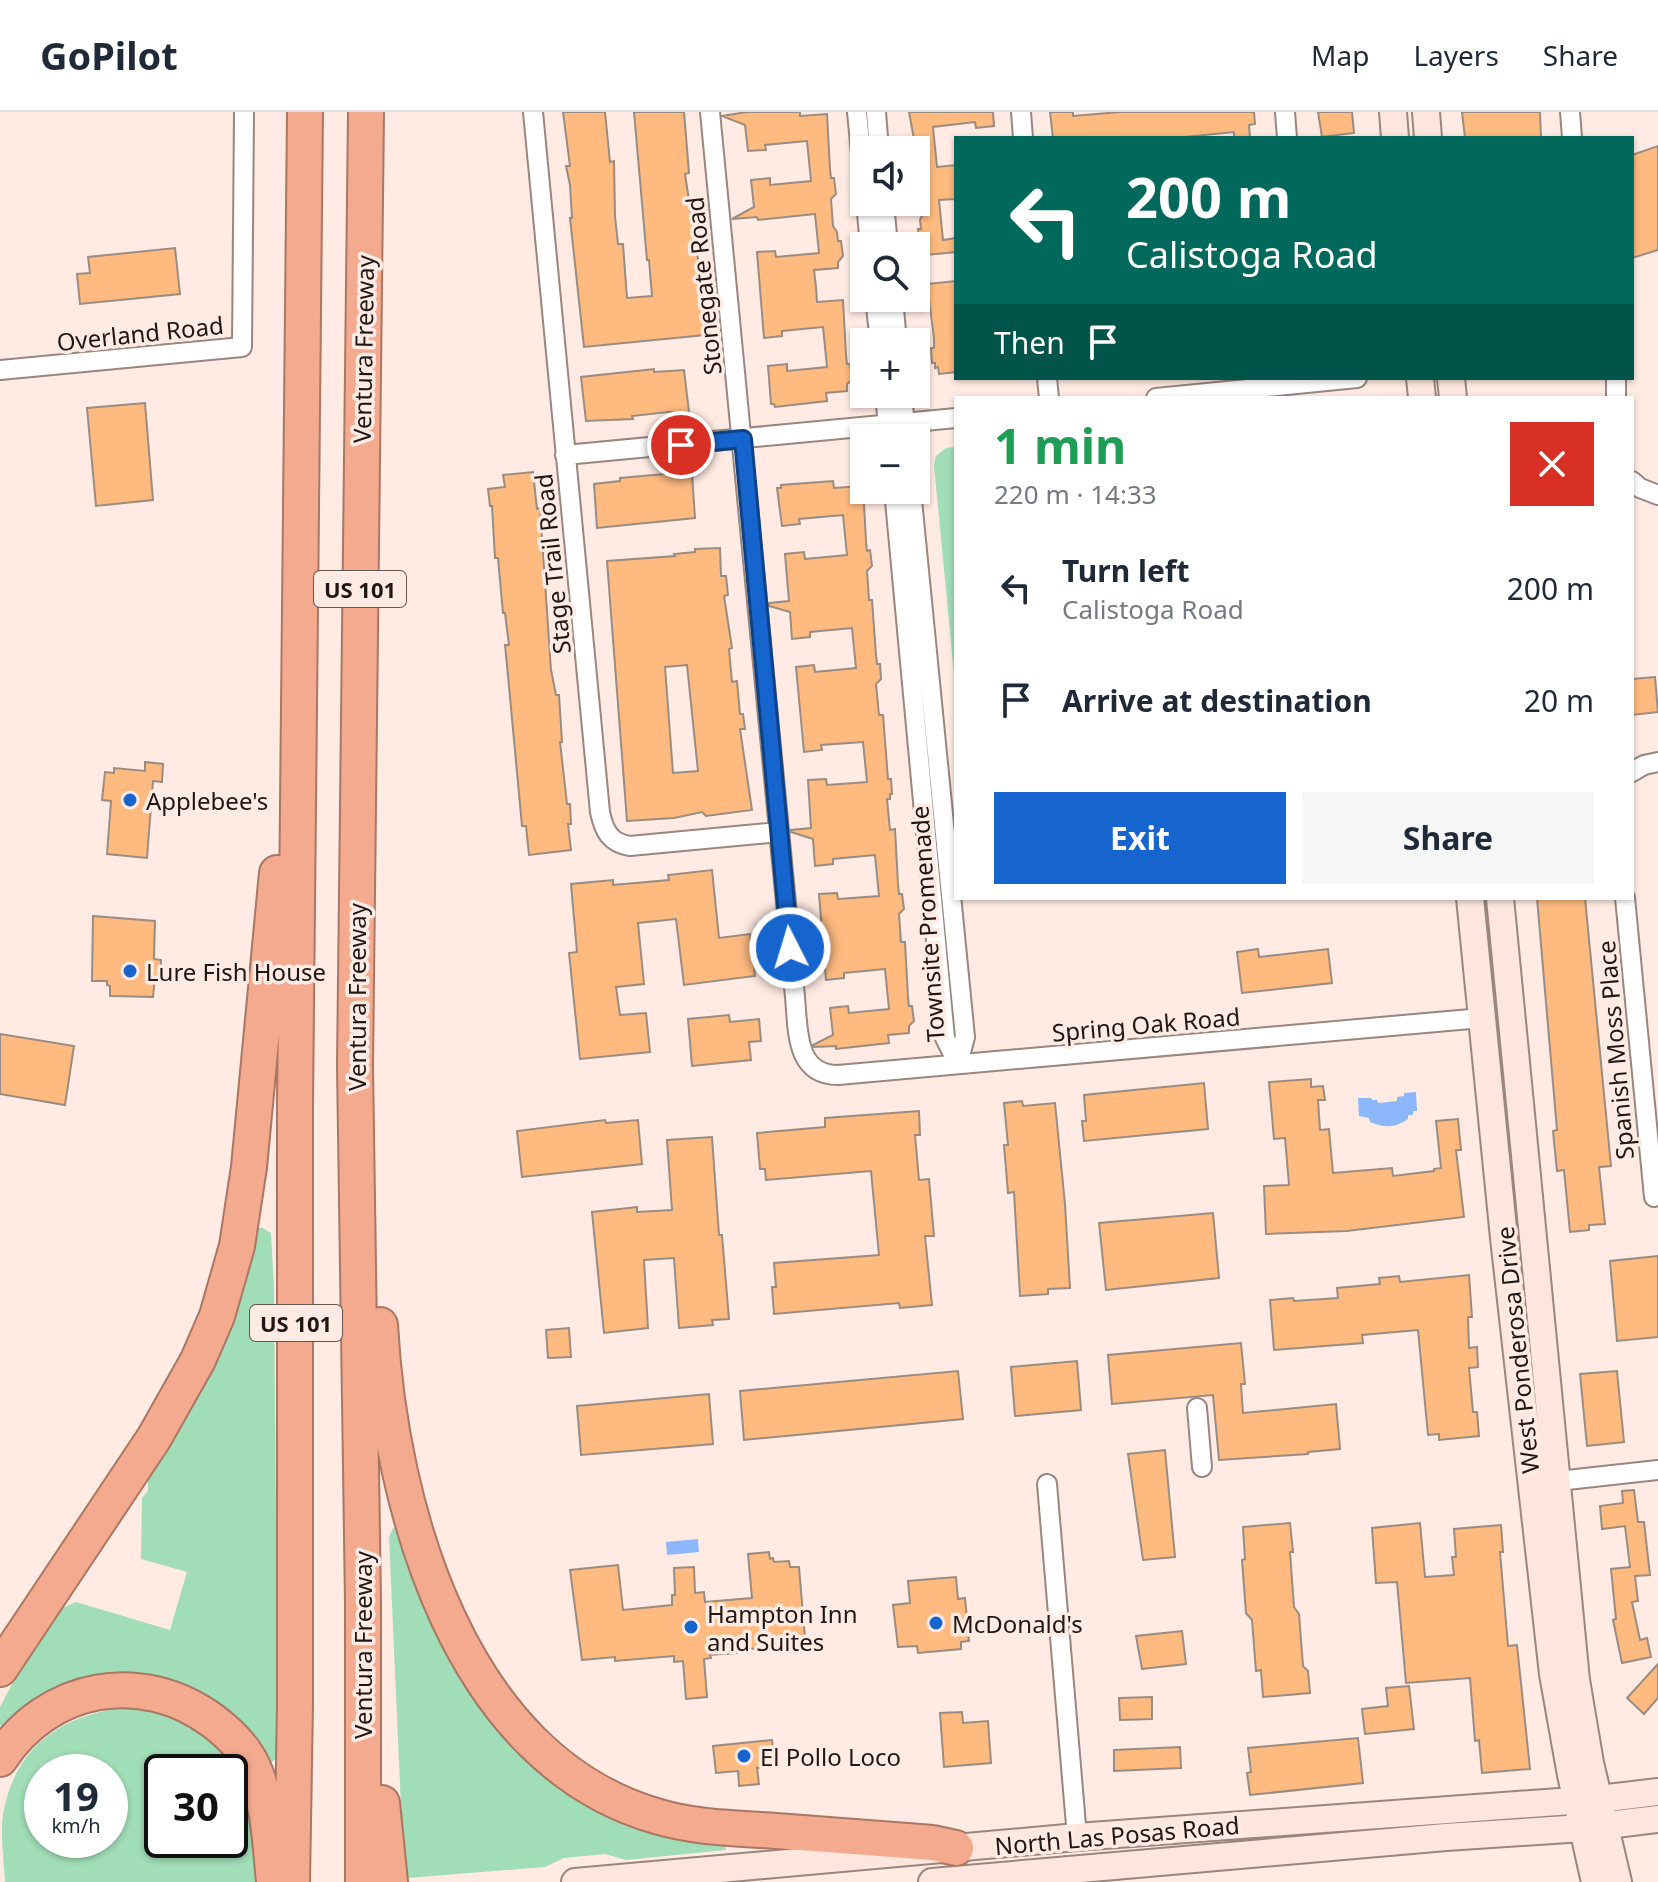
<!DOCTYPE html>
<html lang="en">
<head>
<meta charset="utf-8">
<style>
  body { margin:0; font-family:"Noto Sans",sans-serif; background:#f6f6f7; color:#1f2937; height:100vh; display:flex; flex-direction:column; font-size:30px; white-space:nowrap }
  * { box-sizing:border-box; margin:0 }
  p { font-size:26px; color:#747a83 }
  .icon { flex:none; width:44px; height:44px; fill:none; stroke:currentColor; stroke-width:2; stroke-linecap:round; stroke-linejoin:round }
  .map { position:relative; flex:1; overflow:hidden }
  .side { position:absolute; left:954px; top:284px; width:680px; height:504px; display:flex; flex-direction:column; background:#fff; border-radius:0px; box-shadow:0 2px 6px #0004 }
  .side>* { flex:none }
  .hud { position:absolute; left:954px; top:24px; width:680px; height:244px; border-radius:0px; box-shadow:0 2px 6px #0004; background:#00695c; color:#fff; overflow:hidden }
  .buttons { position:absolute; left:850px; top:24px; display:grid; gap:16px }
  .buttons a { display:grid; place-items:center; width:80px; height:80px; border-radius:0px; background:#fff; box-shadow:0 2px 6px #0004; font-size:40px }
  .speed { position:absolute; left:24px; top:1642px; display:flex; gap:16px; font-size:40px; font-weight:700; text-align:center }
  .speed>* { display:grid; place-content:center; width:104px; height:104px; border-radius:50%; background:#fff; box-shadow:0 2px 6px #0004; line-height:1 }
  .speed small { font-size:20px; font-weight:400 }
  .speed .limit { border:4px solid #111; border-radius:12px; background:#fff; color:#111 }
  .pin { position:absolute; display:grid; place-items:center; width:68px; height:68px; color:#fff; margin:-34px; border:4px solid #fff; border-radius:50%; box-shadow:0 2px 8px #0007 }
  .me { position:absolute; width:88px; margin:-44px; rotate:355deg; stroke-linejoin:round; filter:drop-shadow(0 0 6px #0008) }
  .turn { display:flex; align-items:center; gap:28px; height:168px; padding:0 40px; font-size:36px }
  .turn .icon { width:104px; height:104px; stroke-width:2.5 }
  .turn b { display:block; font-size:56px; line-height:68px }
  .then { display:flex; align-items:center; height:76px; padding:0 40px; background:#0003; gap:16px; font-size:30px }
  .round { display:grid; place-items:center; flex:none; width:84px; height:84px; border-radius:0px; background:#f6f6f7 }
  .head { display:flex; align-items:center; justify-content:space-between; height:136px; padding:0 40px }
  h1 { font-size:48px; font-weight:700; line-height:60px; color:#1e9e55 }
  .cta { display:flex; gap:16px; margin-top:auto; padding:16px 40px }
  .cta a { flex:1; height:92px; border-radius:0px; background:#1665cf; color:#fff; font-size:32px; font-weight:700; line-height:92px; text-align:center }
  .cta a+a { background:#f6f6f7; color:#1f2937 }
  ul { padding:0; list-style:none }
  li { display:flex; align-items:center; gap:24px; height:112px; padding:0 40px }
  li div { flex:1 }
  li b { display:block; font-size:30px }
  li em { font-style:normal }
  header { display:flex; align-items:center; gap:48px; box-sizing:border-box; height:112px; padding:0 40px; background:#fff; border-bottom:2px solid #e0e1e3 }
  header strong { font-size:38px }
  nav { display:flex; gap:44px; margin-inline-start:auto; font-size:28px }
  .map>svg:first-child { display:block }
  .green { fill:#a1ddb7; fill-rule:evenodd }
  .water { fill:#8db7fb }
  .building { fill:#feba7f; stroke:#9a8c81; stroke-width:2; fill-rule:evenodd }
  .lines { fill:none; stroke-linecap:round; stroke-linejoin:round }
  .street-casing { stroke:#98867f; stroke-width:22 }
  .secondary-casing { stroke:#98867f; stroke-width:30 }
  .highway-casing { stroke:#a97764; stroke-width:38 }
  .street { stroke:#fff; stroke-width:18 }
  .secondary { stroke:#fce6dd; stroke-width:26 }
  .highway { stroke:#f4aa8f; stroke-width:34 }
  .route-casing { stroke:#0e4287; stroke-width:20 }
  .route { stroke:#1665cf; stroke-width:14 }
  .poi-dot { fill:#1665cf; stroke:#ffebe3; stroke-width:3 }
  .labels { text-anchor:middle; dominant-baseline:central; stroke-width:7; stroke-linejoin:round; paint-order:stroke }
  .shield { fill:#ffebe3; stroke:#625753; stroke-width:2 }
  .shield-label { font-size:22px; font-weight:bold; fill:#1e1815 }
  .street-label { font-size:24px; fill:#1e1815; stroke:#ffebe3 }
  .poi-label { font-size:24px; fill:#1e1815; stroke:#ffebe3; text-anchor:start }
</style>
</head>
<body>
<header>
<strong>GoPilot</strong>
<nav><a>Map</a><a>Layers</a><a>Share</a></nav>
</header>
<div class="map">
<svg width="1658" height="1770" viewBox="0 0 1658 1770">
  <rect width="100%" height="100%" fill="#ffebe3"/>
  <path class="green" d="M956,335V583L934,353L936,344L946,336Z
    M256,1116H263L271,1121L274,1175L278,1645L272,1650L258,1649L166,1575L10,1625L0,1613V1595L20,1557L60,1497L76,1490L170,1518L187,1460L141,1447L142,1386L148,1379V1364Z
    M401,1415L517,1631L725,1728L726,1738L626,1748L605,1742L564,1746L545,1755L407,1766L402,1718L389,1425L393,1416Z
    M141,1594L196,1614L227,1639L248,1676L263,1770H5C4,1748 0,1724 3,1702C16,1628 71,1598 141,1594ZM42,1660H110V1728H42ZM162,1660H230V1728H162Z"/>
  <path class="water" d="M1416,980L1417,999H1413V1003H1408V1007C1395,1016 1384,1016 1370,1010L1369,1006L1359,1004L1358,986H1371L1372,988H1377L1378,991L1397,989V985L1404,984V981Z
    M698,1427L699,1440L667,1443L666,1430Z"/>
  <path class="building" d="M563,0H605L610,50L614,49L615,104L618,132H623L627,186L652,184L649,148H647L634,0H684L689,61L685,62L699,154L705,223L584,235L570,106H572L570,73L566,54H570Z
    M747,0H800V4L827,2L830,57L831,66H834L836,82L831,87L833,114L837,120L838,129H841L843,144L838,150V156L814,158L816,175L817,190L843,188L846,243L847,252H850L852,268L847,272V279L826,281L827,289L775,295L774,292H771L768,254L787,252V259L827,255L823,215L782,219V224L764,226L757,140L775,139L776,145L819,141L815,102L758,108L757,105L732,107L754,95L751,68L770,66V73L811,69L807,29L765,33L766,38L748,39L745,13L722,4Z
    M909,0H993L994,14L976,16L975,10L933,15L937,55L956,53V87L939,88L943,128L956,126V140L926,143V136L920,133L918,117H921L920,108L923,101L921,76H918L916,72V38Z
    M1050,0H1073V4L1120,0H1254L1255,12L1249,13L1250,26H1234V20L1175,26H1053Z
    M1318,0H1352L1354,21L1322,25Z
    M1462,0H1540L1541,26H1465Z
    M1658,34V138L1632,146V43Z
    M175,136L180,182L80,192L77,162L90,161L88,145Z
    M956,169V260L939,262L938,255L935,256V251H932L931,236H934V226L927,172Z
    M654,257V260L684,258L689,300H668L632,304L633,307L586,309L581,265Z
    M145,291L153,388L96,394L87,296Z
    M533,360L537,397L540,396L551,558L556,583H559L562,630H560L567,692H570L571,712H568L571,738L529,743L526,714H522L507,553L505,533H509L505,501H503L498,446H495L492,394H490L488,377L505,375L503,363Z
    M665,362H692L695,406L597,416L594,372L620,369V366Z
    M833,369L834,376L863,374L866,429L867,439L870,438L872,454L867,459L869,488H872L876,543L877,552H880L881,567L876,572L879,603H883L888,667H891L892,682H890V687H887L890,718L895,717L898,772L899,782H902L904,797L899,802L901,830H905L908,885L909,894H912L914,909L909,914V921L888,923L889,931L836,937V934L814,935L813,933L833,923L830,896L848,894L849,901L889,897L885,857L844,861V866L826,868L819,782L837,781L838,787L879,784L875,743L833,747V752L815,754L813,727L791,720V718L811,716L808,668L826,667L827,673L867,670L863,630L821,633L822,638L804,640L796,555L814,553L815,560L856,556L852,516L810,520V525L792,527L790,500L769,494V491L789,489L785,442L804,440L805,447L847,443L843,403L799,407L800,412L782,414L777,376H781V373Z
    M720,436L721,464H726L728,483L724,484L732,536L729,537L732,570L737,569L740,602H743L745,617H740L752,698L706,704L702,700L674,706L627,709L607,449L675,444L674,442L695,440V437ZM687,553L698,659L673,661L665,555Z
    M1655,565L1658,600L1632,603V567Z
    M145,650L163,652L162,670L153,669L147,746L107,742L111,689L102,688L105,660L114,661V656L145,659Z
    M712,758L719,826L750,822L755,864L684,873L676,807L638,811L644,872L616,875L620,903L646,901L650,940L580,947L569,841L577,840L571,772L613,768V773L669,768L668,763Z
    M1537,786H1585L1611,1054L1599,1055L1605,1112L1589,1113V1118L1570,1120L1564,1058L1557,1059L1553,1019L1557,1018Z
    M93,804L155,809L154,847L161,848V866H155L153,885L110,884V874L107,873V869H92Z
    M1258,837L1259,845L1328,837L1332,871L1242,881L1237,840Z
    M729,903L730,910L759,907L761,929L749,930L751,948L692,954L688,907Z
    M0,922L74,934L65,993L0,982Z
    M1311,967V975L1323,974L1325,988H1318L1320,1018L1329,1017L1333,1061L1392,1056L1393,1064L1434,1059V1057L1441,1056L1436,1009L1458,1007L1461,1038H1456L1464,1105L1347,1119L1266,1122L1264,1074L1289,1073L1285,1026L1274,1027L1269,970Z
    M1204,971L1208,1017L1084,1029L1082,1009H1086L1084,983Z
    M1022,989L1023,994L1055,991L1065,1092L1070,1176L1048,1177V1182L1020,1184L1014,1080L1008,1081L1004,1033H1008L1004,991Z
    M919,999L920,1023H915L919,1068L929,1067L934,1124H925L932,1193L900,1196L899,1191L774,1202L772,1175H776L774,1151L879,1143L871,1059L766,1068L765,1057H760L757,1021L825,1015V1006Z
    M605,1008L606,1011L638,1008L642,1052L522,1065L517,1019Z
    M712,1025L719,1123H722L729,1207L712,1208L713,1213L679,1216L674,1146L644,1148L648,1216L604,1221L592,1100L637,1095V1100L672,1098L667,1028Z
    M1213,1101L1219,1166L1106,1178L1099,1111Z
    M1658,1144V1225L1617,1229L1610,1149Z
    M1469,1163L1472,1205H1468L1469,1236L1477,1235L1478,1255L1469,1256L1473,1300H1477L1479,1324L1439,1328V1322L1428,1323L1418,1218L1362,1223L1363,1231L1274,1238L1270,1188L1293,1186L1294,1189L1338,1186L1337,1176L1380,1172L1379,1166L1399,1164L1400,1170Z
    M569,1216L571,1245L548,1246L546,1218Z
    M1241,1231L1245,1272H1241L1243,1301L1336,1292L1340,1337L1308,1340V1342L1219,1348L1213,1283L1112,1292L1108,1243Z
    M1077,1249L1081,1298L1015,1304L1011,1255Z
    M958,1259L963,1307L744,1328L740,1279Z
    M1617,1259L1624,1330L1587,1334L1580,1262Z
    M709,1282L713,1332L581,1343L577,1294Z
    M1165,1338L1175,1445L1143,1448L1128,1342Z
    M1634,1378L1638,1410H1644L1650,1463L1635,1464L1638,1489L1632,1490L1640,1528L1647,1526L1651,1545L1622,1551L1613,1508L1616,1507L1611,1457L1630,1455L1625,1414L1602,1417L1600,1394L1623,1391L1622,1379Z
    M1290,1411L1293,1440H1290L1294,1495L1299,1502L1303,1554L1308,1559L1310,1581L1263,1585L1261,1558L1256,1559L1252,1508L1246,1501L1242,1448L1245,1447L1243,1415Z
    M1420,1411L1425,1465L1454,1463L1452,1445H1456L1454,1417L1501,1413L1503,1440H1500L1508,1534L1517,1533L1530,1657L1482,1661L1479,1628L1475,1629L1470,1566L1406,1571L1397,1470L1376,1471L1372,1416Z
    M769,1440L770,1447L773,1446L774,1450L789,1449L790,1455H799L805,1526L768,1531V1535L749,1537V1540L710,1543L711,1546L704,1547L707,1585L686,1587L683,1549L674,1550V1544L615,1549V1545L582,1548L570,1458L618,1453L623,1498L672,1493V1483H675L674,1456L694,1455L695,1481L704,1480L705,1490L752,1486L748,1442Z
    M956,1465L958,1487L965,1486L969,1529L961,1530V1537L918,1541L917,1534L898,1535L893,1493L910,1491L908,1469Z
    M1182,1519L1186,1552L1142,1557L1136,1524Z
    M1658,1552V1586L1644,1602L1627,1586Z
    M1409,1574L1414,1617L1365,1622L1362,1597L1388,1594L1386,1576Z
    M1152,1585V1607L1120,1608L1119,1586Z
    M962,1600L963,1611L988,1609L991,1651L944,1655L940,1601Z
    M1358,1626L1363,1671L1250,1683L1247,1661L1251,1660L1248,1636Z
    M772,1628L775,1654L757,1656L759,1672L739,1674L738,1659L716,1661L713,1634Z
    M1180,1635L1181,1656L1114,1659V1638Z"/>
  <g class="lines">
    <defs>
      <path id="street" d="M533,0L600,700C604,719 610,731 630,734L779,720
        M710,0L795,885C798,917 795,963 838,963L1482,906
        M857,0L864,72
        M876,0L879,38
        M1021,0L1023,26
        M1285,0L1287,26
        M1570,0L1572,26
        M866,90L870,134
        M884,90L888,134
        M875,186L880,230
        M893,186L897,230
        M0,258L242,235L244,0
        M1047,266L1049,286
        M1616,266V286
        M885,282L889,326
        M902,282L906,326
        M1156,286L1357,266
        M565,343L956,306
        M1632,369L1640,376L1658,383
        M894,378L945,926L958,952
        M911,378L965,925L958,952
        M1632,660L1644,653L1658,650
        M1625,786L1654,1085
        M1197,1296L1202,1355
        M1558,1369L1658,1358
        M1047,1372L1077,1725"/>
      <path id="secondary" d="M1393,0L1395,26
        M1426,0L1428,26
        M1420,266L1422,286
        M1451,266L1453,286
        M1470,786L1504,1126L1553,1562L1571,1663L1595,1770
        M1500,786L1576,1568L1590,1651L1618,1770
        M575,1770L1077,1725L1599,1687L1658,1680
        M932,1770L1446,1725L1583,1716L1658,1707"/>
      <path id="highway" d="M380,1213C390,1395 459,1647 656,1704C695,1716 736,1716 776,1719C829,1723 881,1727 933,1731L956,1736
        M0,1557L154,1326L198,1248L217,1204L237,1134L249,1055L277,761
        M0,1647C48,1573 142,1556 213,1609C229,1621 245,1637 253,1655C269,1690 270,1732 274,1769
        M382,1691L390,1770
        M292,1770L295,1591V992L305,0
        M363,1770V1490L355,954L366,0"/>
    </defs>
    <use href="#street" class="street-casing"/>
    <use href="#secondary" class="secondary-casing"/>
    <use href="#highway" class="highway-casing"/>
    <use href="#street" class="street"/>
    <use href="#secondary" class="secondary"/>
    <use href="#highway" class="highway"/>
  </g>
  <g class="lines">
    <defs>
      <path id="route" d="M681,333L743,327L790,836"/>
    </defs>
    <use href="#route" class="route-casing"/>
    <use href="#route" class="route"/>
  </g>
  <g class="poi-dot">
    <circle cx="130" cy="688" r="8"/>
    <circle cx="130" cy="859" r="8"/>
    <circle cx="936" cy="1511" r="8"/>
    <circle cx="691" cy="1515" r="8"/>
    <circle cx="744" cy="1644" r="8"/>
  </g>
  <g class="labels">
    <g class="shield">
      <rect x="314" y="459" width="92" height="36" rx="6"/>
      <rect x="250" y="1193" width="92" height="36" rx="6"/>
    </g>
    <g class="shield-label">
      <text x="360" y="477">US 101</text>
      <text x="296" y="1211">US 101</text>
    </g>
    <g class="street-label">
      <text transform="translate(703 174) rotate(-96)">Stonegate Road</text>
      <text transform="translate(140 221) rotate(-6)">Overland Road</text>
      <text transform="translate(363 237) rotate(-89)">Ventura Freeway</text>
      <text transform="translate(552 452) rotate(-96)">Stage Trail Road</text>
      <text transform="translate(927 812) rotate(-94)">Townsite Promenade</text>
      <text transform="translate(356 885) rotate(-90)">Ventura Freeway</text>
      <text transform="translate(1146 912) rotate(-5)">Spring Oak Road</text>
      <text transform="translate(1615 938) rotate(-95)">Spanish Moss Place</text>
      <text transform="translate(1517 1238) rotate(-96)">West Ponderosa Drive</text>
      <text transform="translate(362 1533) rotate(-90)">Ventura Freeway</text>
      <text transform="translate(1117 1723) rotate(-5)">North Las Posas Road</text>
    </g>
    <g class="poi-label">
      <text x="146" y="688">Applebee's</text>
      <text x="146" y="859">Lure Fish House</text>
      <text x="707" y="1501">Hampton Inn<tspan x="707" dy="28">and Suites</tspan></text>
      <text x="952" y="1511">McDonald's</text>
      <text x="760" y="1644">El Pollo Loco</text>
    </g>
  </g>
</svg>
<div class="buttons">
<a><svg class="icon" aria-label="sound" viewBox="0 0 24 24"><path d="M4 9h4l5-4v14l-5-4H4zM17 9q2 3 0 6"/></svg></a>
<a><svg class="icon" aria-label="search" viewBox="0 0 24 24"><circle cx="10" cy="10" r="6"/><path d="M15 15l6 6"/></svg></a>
<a>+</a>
<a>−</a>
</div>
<div class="speed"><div>19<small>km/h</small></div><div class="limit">30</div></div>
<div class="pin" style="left:681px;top:333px;background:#d93025"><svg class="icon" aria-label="arrive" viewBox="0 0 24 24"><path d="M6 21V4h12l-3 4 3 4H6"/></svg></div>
<svg class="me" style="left:790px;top:836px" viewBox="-20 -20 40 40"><circle r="17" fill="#1665cf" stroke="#fff" stroke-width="3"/><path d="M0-11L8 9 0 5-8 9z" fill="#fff"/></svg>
<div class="hud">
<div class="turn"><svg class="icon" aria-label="left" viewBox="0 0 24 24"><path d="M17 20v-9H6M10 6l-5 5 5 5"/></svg><div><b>200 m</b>Calistoga Road</div></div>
<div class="then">Then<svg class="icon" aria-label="arrive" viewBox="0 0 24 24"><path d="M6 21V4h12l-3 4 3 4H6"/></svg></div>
</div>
<section class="side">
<div class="head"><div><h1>1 min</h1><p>220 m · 14:33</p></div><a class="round" style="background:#d93025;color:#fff"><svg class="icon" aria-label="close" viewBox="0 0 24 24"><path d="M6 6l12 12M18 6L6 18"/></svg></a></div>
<ul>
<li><svg class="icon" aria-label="left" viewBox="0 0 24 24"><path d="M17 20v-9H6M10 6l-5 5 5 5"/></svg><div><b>Turn left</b><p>Calistoga Road</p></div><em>200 m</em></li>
<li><svg class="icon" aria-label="arrive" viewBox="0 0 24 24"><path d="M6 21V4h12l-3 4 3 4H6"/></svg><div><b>Arrive at destination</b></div><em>20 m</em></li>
</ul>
<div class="cta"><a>Exit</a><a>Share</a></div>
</section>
</div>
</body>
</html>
